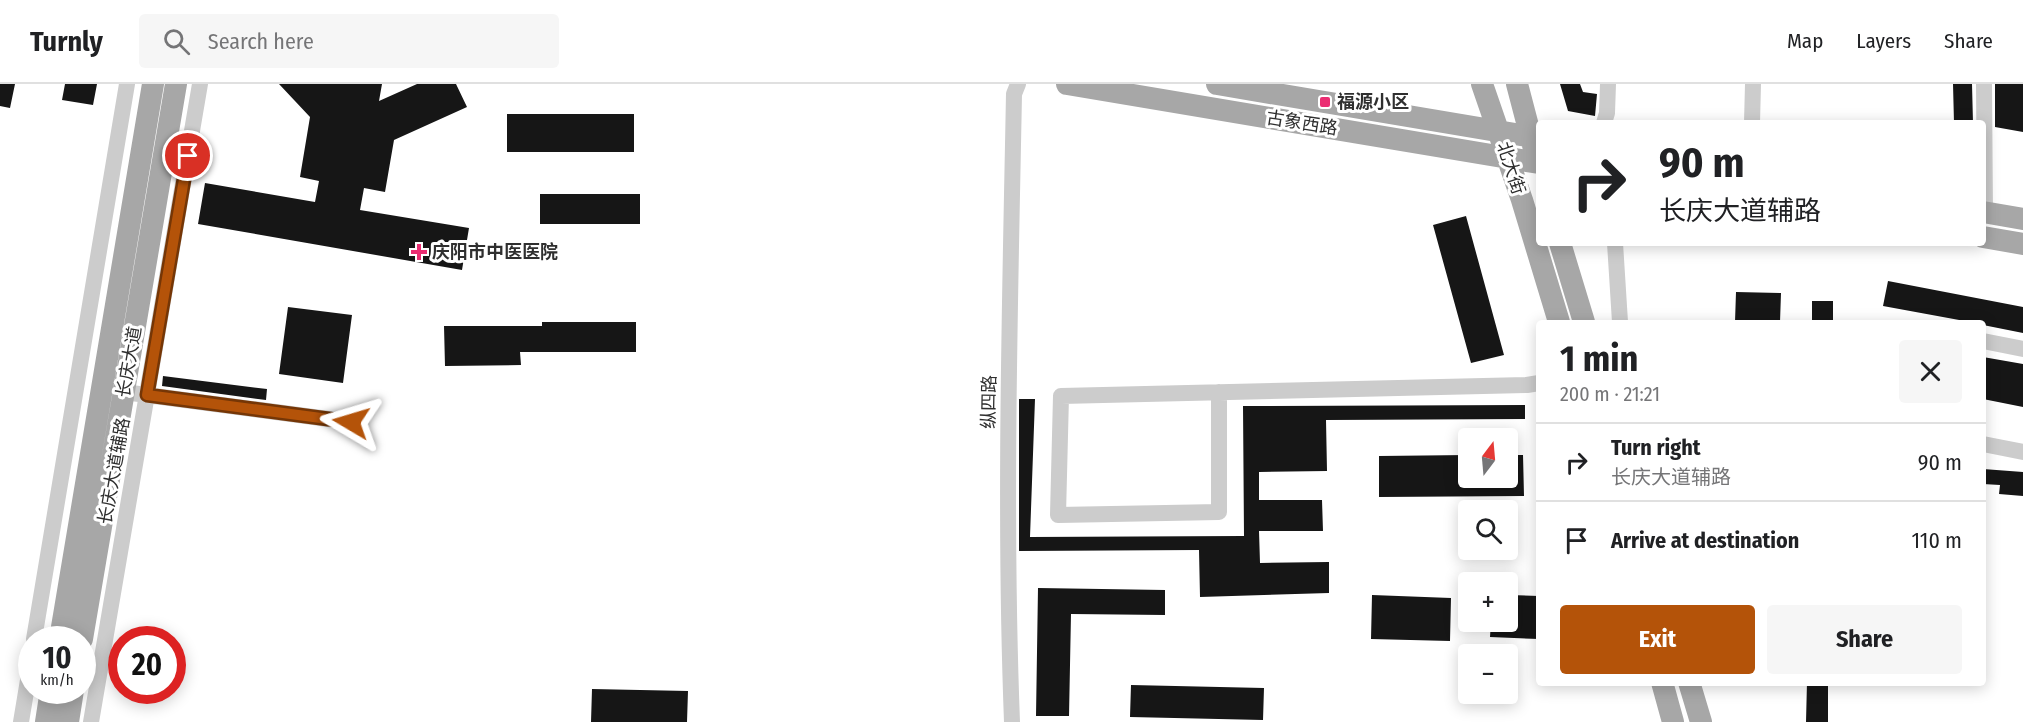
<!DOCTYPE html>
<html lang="en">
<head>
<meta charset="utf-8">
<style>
  body { margin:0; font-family:"Fira Sans Condensed","Noto Sans SC",sans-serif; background:#f6f6f6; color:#202124; height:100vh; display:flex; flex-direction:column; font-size:22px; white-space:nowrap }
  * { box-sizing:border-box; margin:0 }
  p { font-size:20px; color:#757577 }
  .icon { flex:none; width:33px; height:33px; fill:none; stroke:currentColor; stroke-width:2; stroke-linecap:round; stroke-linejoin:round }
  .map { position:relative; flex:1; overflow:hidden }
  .sheet { position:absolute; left:1536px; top:236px; width:450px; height:366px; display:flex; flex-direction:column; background:#fff; border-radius:6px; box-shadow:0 3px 15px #0003 }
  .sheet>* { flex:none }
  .guide { position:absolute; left:1536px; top:36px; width:450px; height:126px; border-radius:6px; box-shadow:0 3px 15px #0003; background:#fff; color:#202124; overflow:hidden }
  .needle { width:39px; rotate:16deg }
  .tools { position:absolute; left:1458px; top:344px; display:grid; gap:12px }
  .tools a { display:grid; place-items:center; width:60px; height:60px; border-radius:6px; background:#fff; box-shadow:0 3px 15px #0003; font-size:30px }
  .speed { position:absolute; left:18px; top:542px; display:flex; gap:12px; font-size:30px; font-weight:700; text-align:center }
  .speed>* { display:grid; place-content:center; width:78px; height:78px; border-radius:50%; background:#fff; box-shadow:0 3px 15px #0003; line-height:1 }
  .speed small { font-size:15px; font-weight:400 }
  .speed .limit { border:9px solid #d22; background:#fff; color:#111 }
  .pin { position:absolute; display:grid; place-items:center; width:51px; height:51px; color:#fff; margin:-26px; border:3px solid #fff; border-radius:50%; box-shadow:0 2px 6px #0007 }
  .me { position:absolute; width:66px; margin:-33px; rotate:277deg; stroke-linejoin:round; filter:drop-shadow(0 0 4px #0008) }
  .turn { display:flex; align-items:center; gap:21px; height:126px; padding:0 24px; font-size:27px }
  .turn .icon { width:78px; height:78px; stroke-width:2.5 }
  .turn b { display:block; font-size:42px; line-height:51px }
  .round { display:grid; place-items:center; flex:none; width:63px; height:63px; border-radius:6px; background:#f6f6f6 }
  .summary { display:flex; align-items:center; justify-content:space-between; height:102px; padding:0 24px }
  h1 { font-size:36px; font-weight:700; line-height:45px }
  .cta { display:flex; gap:12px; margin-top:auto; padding:12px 24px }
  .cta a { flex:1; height:69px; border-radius:6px; background:#b45309; color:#fff; font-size:24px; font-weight:700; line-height:69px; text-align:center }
  .cta a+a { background:#f6f6f6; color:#202124 }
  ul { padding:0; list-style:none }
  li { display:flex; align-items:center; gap:18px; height:78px; padding:0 24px; border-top:2px solid #e0e0e0 }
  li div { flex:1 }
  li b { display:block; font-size:22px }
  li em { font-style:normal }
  header { display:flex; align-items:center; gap:36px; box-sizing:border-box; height:84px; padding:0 30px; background:#fff; border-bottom:2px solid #e0e0e0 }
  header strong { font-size:28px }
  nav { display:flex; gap:33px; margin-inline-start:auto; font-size:21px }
  .search { width:420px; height:54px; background:#f6f6f6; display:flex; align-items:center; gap:15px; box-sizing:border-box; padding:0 21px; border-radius:6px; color:#757577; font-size:22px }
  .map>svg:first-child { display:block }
  .building { fill:#161616 }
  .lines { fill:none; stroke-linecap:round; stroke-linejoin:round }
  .minor { stroke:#ccc; stroke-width:16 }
  .major { stroke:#a7a7a7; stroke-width:22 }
  .route-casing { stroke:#753606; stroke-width:15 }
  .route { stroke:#b45309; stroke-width:10 }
  .poi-dot { fill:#eb2d72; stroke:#fff; stroke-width:2 }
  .labels { text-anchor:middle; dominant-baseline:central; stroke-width:6; stroke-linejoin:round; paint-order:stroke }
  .poi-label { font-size:18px; font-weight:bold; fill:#2f2f2f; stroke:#fff; text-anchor:start }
  .street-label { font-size:18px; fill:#2f2f2f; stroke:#fff }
</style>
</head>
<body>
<header>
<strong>Turnly</strong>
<div class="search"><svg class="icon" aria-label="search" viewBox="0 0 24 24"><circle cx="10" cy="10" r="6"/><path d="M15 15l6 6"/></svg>Search here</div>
<nav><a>Map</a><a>Layers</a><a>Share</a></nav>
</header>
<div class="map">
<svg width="2023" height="638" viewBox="0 0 2023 638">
  <rect width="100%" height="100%" fill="#fff"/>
  <path class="building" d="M0,0H15L10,24L0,22Z
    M65,0H97L93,21L62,16Z
    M279,0H382L379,17L417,0H456L467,23L394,56L385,108L364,104L360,126L469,144L462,186L198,140L205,99L315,118L319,97L300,93L310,33Z
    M1560,0H1580L1583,8L1597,10L1595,32L1568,27Z
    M1953,0H1972L1973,39H1954Z
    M1995,0H2023V48L1995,43Z
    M507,30H634V68H507Z
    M540,110H640V140H540Z
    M1466,132L1504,271L1471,279L1433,141Z
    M1888,197L2023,223V249L1983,241V238H1970L1883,222Z
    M1736,208L1781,209L1780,238H1735Z
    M1812,217H1833V238H1812Z
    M288,223L352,231L343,299L279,290Z
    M542,238H636V268H520L521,281L445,282L444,242H542Z
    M1983,273L2023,280V323L1983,315Z
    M163,292L267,305L266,316L162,302Z
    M1019,315H1035L1030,453L1244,452L1243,322L1525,321V335L1326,336L1327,387L1259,388V416H1322L1323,447H1259L1260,479L1329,478V509L1200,513L1199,466L1019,467Z
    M1468,371V393H1508V371H1523L1524,412L1379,413V372Z
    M1983,385L2023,388V412L1999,410L2000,401L1983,400Z
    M1038,504L1165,506V531L1071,530L1069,632H1036Z
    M1372,511L1451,514L1450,557L1371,555Z
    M1508,511L1539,512V555L1490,553L1491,537H1508Z
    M1807,598H1828V638H1806Z
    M1131,601L1264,604L1263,636L1130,633Z
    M592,605L688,607L687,638H591Z"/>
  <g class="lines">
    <path class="minor" d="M1984,0L1985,129
      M1604,39L1607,29L1608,0
      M1752,39L1753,0
      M1615,159L1620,238
      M1983,257L2023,265
      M124,308L351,338
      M1219,308V428L1058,431L1061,312L1527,301L1539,299
      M1983,360L2023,368
      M34,555L127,0
      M21,638L32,572
      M91,638L200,0
      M1012,638C1004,429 1010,220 1014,10L1018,0"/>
    <path class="major" d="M1067,0L1539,79
      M1217,0L1539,54
      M1482,0L1522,116L1559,238
      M1517,0L1534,65
      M1983,128L2023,135
      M1983,153L2023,160
      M1560,159L1584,238
      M60,555L153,0
      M82,555L176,0
      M1662,598L1673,638
      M1689,598L1701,638
      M46,638L51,606
      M68,638L73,606"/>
  </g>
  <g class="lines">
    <defs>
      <path id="route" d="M188,72L147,311L351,338"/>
    </defs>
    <use href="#route" class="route-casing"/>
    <use href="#route" class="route"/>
  </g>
  <g class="poi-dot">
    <rect x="1319" y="12" width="12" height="12" rx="3"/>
    <path d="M416 159h6v6h6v6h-6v6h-6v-6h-6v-6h6z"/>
  </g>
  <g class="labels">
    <g class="poi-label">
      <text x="1337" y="18">福源小区</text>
      <text x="432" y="168">庆阳市中医医院</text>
    </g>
    <g class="street-label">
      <text transform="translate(1302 39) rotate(9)">古象西路</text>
      <text transform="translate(1511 84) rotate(72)">北大街</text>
      <text transform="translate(129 278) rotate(-80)">长庆大道</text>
      <text transform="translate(989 318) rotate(-89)">纵四路</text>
      <text transform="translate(114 387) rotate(-80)">长庆大道辅路</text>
    </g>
  </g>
</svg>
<div class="tools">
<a><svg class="needle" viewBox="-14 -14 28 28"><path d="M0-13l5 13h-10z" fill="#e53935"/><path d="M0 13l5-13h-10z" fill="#757577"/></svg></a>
<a><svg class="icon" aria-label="search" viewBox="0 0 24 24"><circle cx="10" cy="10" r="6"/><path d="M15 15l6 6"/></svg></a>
<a>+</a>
<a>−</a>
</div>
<div class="speed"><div>10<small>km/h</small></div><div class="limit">20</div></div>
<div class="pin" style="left:188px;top:72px;background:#d93025"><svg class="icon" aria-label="arrive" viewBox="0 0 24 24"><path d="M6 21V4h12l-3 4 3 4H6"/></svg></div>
<svg class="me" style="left:351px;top:338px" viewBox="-20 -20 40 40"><path d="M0-17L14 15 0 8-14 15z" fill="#b45309" stroke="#fff" stroke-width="4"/></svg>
<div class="guide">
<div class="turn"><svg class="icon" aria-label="right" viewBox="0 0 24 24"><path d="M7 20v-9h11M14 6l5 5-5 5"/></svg><div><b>90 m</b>长庆大道辅路</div></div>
</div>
<section class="sheet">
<div class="summary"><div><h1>1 min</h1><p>200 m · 21:21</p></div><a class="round"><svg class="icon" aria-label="close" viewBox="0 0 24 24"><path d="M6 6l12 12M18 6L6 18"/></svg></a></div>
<ul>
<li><svg class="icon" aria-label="right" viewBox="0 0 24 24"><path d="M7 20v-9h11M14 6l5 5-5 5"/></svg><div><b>Turn right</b><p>长庆大道辅路</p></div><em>90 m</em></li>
<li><svg class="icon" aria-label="arrive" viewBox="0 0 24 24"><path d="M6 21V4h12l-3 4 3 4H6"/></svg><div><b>Arrive at destination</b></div><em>110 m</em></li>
</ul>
<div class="cta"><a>Exit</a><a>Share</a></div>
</section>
</div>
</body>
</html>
